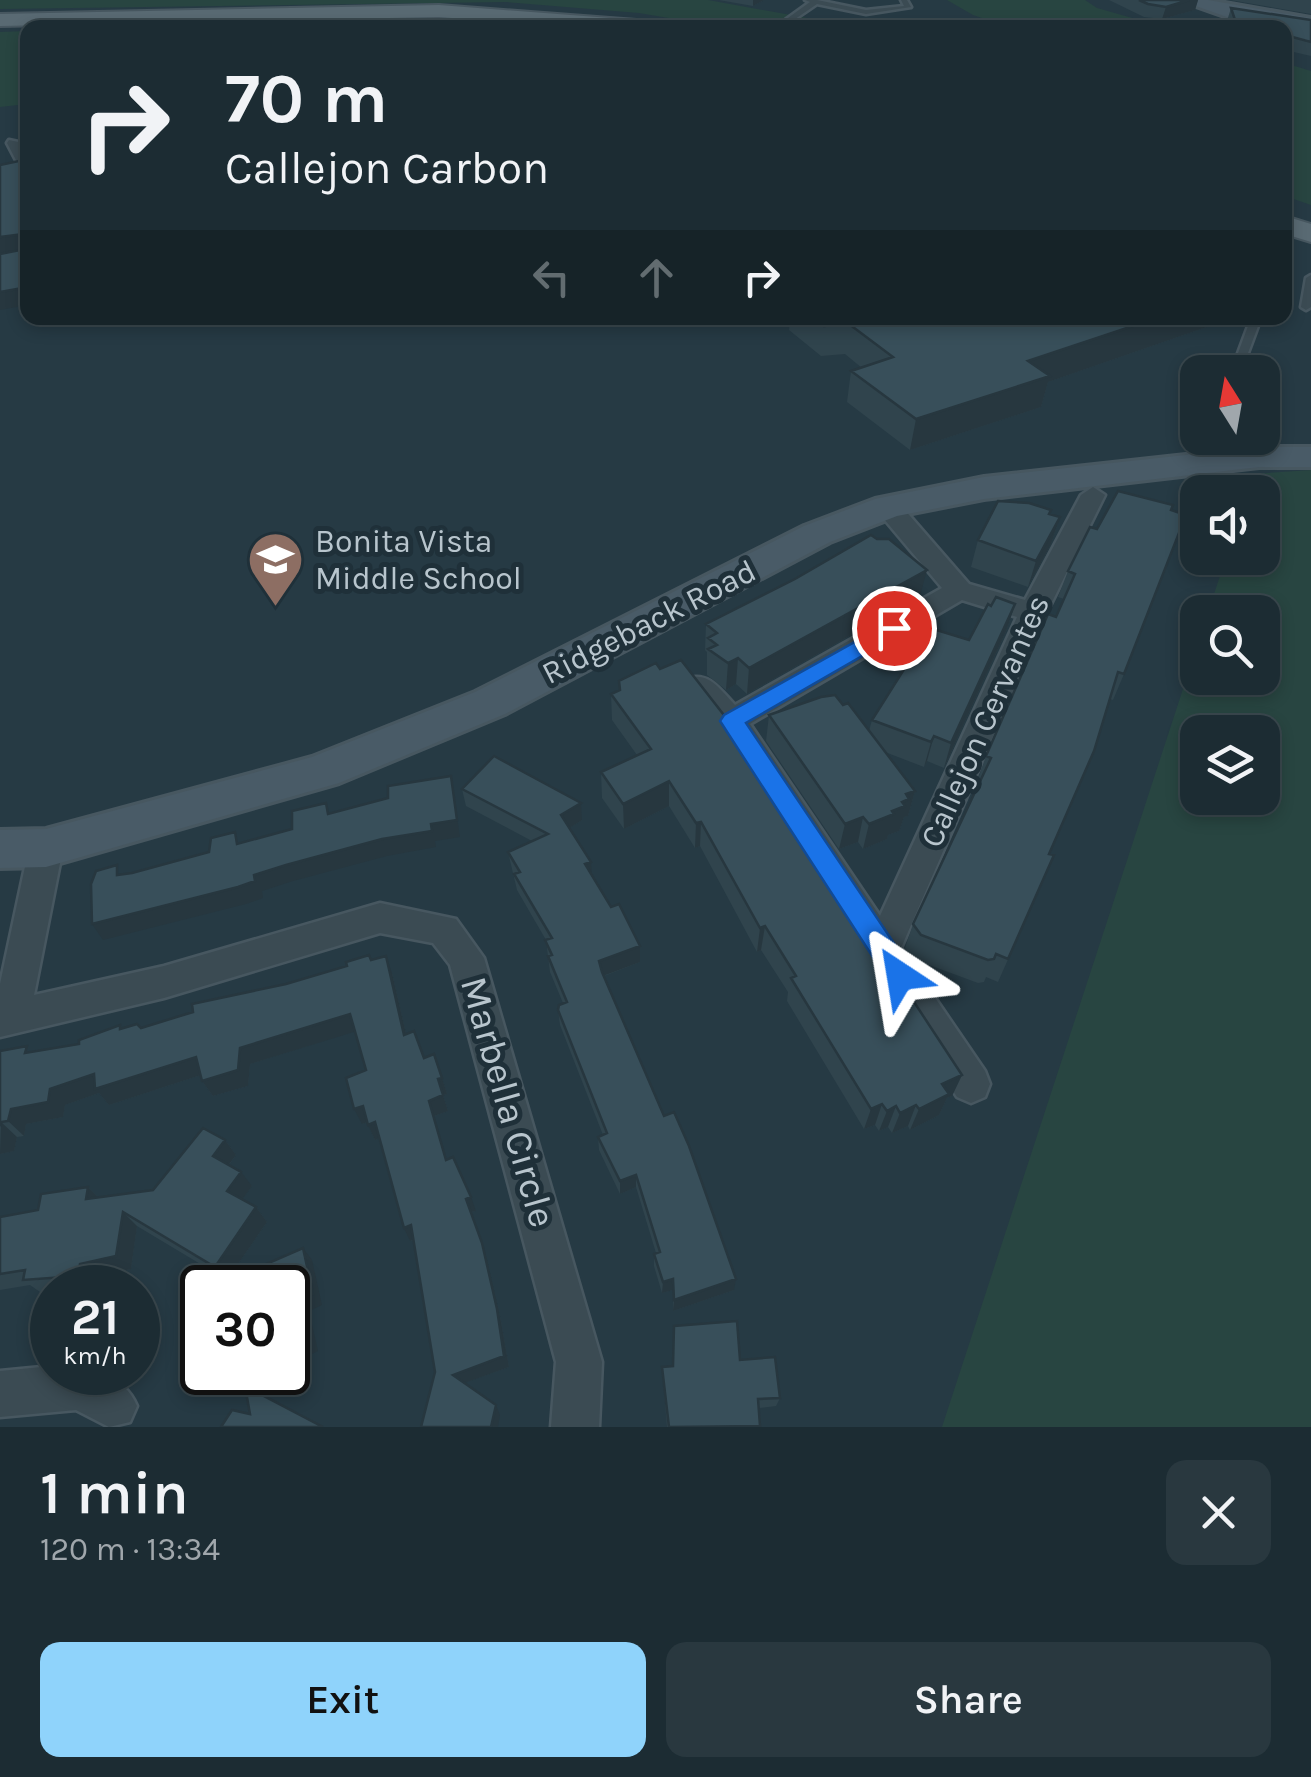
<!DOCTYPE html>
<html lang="en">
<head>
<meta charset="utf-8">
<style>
  body { margin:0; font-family:Karla,sans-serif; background:#29383f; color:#f1f3f6; height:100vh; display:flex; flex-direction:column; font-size:38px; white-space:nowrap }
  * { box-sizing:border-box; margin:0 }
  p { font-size:32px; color:#a0a7ac }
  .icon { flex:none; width:55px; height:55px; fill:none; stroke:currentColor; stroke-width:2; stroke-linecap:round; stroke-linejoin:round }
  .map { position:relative; height:1427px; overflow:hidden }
  .sheet { display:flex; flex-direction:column; background:#1c2c33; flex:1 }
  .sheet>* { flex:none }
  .top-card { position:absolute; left:20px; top:20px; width:1272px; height:305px; border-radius:20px; box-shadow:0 5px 15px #0003,0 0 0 2px #3a484e; background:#1c2c33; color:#f1f3f6; overflow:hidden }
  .needle { width:65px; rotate:349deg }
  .controls { position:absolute; left:1180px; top:355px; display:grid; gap:20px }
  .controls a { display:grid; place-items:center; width:100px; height:100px; border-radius:20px; background:#1c2c33; box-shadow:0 5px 15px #0003,0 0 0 2px #3a484e; font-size:50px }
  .speed { position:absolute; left:30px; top:1265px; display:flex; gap:20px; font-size:50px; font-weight:700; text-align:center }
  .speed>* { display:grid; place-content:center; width:130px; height:130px; border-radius:50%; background:#1c2c33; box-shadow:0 5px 15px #0003,0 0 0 2px #3a484e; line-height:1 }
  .speed small { font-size:25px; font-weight:400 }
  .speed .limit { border:5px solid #111; border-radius:15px; background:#fff; color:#111 }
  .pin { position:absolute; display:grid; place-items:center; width:85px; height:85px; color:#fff; margin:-42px; border:5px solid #fff; border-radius:50%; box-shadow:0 2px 10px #0007 }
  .me { position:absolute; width:110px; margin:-55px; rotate:327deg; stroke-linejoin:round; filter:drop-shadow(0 0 8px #0008) }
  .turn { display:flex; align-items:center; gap:35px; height:210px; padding:0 40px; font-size:45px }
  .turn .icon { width:130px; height:130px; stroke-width:2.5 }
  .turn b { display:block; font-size:70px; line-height:85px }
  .lanes { display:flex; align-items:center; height:95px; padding:0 40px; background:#0003; justify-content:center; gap:50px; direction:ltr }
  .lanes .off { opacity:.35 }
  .round { display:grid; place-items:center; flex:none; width:105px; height:105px; border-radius:20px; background:#29383f }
  .overview { display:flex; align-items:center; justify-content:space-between; height:170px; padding:0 40px }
  h1 { font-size:60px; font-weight:600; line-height:75px }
  .button { display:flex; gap:20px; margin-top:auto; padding:20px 40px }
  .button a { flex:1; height:115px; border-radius:20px; background:#8fd3fb; color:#111; font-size:40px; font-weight:600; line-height:115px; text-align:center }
  .button a+a { background:#29383f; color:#f1f3f6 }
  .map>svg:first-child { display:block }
  .green { fill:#284541; fill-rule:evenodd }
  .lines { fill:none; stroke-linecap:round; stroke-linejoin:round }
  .lane-casing { stroke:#475760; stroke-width:5 }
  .street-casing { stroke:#475760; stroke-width:5 }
  .secondary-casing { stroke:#475760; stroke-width:6 }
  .primary-casing { stroke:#475760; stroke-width:4 }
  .lane { fill:#3b4b53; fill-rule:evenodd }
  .street { fill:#3b4b53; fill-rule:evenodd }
  .secondary { fill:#495b67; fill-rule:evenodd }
  .primary { fill:#596a73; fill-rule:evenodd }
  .wall { fill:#30444d }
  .shaded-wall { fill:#27373f }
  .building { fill:#384f5a; stroke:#27373f; stroke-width:2.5 }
  .route { fill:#1a73e8; stroke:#114b97; stroke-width:2.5 }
  .labels { text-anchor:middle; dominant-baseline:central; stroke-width:10; stroke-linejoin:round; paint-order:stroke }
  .poi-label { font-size:32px; fill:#b8c5cd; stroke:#1f3039; text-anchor:start }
  .street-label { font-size:32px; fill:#b8c5cd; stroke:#1f3039 }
  .near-street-label { font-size:38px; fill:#b8c5cd; stroke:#1f3039 }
</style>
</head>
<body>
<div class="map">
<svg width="1311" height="1427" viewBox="0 0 1311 1427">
  <rect width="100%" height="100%" fill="#263a44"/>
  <path class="green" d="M0,0H708L857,27H721L639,13L506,2L0,9Z
    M947,0H1085L1097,8L1164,27H1009L973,15Z
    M27,31V104L0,107V32Z
    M1285,63L1311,71V205L1285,196Z
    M1311,470V1427H942L1197,646L1198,678H1262V612H1208L1226,558H1262V492H1247L1253,474ZM1262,732V798H1198V732Z"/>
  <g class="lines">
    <defs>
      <path id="lane" d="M805,0H817L866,10L904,6L901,0H907L911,7L866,14L817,4L782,28H774L810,2Z
        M1311,275V307L1306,310L1301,307L1306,278Z
        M1251,318H1261L1241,372H1231Z
        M1237,438H1249L1265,457L1263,460H1255Z"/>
      <path id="street" d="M9,140L23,143L28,166L17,162L7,143Z
        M1093,487L1105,495L1047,612L901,948L985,1071L990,1084L985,1097L971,1103L957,1097L721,729L684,686L689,678C710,672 721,691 735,705L942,588L879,513L875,507L879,501H897L969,584L1025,600L1081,495ZM962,600L1017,617L880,916L750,724Z
        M46,834L58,838L63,848L34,995L164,966L380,903L456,919L484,958L602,1362L599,1427H551L556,1362L450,965L433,943L380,933L164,998L0,1037V984L29,848L34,838Z
        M52,1366V1372C87,1372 122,1370 137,1406L130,1422L109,1427L76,1410L0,1417V1371Z"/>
      <path id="secondary" d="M1179,0H1208L1311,18V30L1227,17Z
        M1259,447H1311V467H1259L984,499L897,516L830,542L505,714L339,783L46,867L0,868V830L46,829L312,757L475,692L804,526L875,499L984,477Z"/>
      <path id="primary" d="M439,5L663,22L673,28H572L439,17L0,26V14Z
        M1285,216L1311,224V242L1285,234Z"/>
    </defs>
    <use href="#lane" class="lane-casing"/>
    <use href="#street" class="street-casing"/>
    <use href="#secondary" class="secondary-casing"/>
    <use href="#primary" class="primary-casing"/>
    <use href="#lane" class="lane"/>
    <use href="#street" class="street"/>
    <use href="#secondary" class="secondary"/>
    <use href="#primary" class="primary"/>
  </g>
  <path class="wall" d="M719,0H764L753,6Z
    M1109,0H1198L1195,10L1162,19L1144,17Z
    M1230,0H1311V14Z
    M1231,8L1311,20V56L1285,50V28H1229L1227,21Z
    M787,318H1225L1224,321L1048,382L1041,407L910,450L847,402L851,371L862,368L845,354L821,356L789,330L790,320Z
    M1050,514L1060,517L1051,544L1028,587L971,567L978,540Z
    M1090,527L1124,674L1113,700L1110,699L1049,854L1054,855L998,982L986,977L984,982L978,983L913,959L905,948L913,924L979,783L977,782L986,756L1056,617L1064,599L1058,597L1068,571Z
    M920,596L747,694L736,684L726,690L707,675V652L705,650L706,624Z
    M1015,604L1007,629L944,768L927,761L924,767L885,752L915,791L908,816L904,817L899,831L888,835L887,839L863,849L858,842L839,849L766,741L769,715L843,705L869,731L872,720L969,640L991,606Z
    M611,694L962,1075L952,1096L947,1098L939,1115L910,1130L908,1126L892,1133L888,1127L879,1131L875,1125L864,1129L787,1001L788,992L761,950L757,952L700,846L695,848L669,806L624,829L602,798L601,772L637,755L612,720Z
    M462,789L582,820L569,828L592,876L611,907L640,946V962L604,976L734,1290L673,1311V1290L662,1293L654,1266V1254L656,1253L636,1187L620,1194L599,1150L598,1137L603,1135L560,1025L558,1010L563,1003L550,972L546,940L517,890L508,852L532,841L466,806Z
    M371,960L392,973L406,1034L424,1058L434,1054L447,1094L443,1095L448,1111L434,1116L447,1160L476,1211L471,1212L486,1256L501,1321L509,1367L464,1383L500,1415L435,1372L414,1240L410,1241L380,1138L375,1140L367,1122L362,1124L366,1070L355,1031L250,1064L248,1086L213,1096L202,1081L201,1075L109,1105L99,1093L65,1105L63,1117L26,1124L24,1136L17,1137L14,1151L0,1154V1051L32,1052L79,1044L120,1025L123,1029L141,1028Z
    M225,1140L236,1155L229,1165L252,1186L242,1199L256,1207L267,1222L227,1280L137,1226L131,1269L96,1277L94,1288H52V1291L40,1292L30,1285L0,1290V1217L38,1210L88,1187L99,1198L153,1190Z
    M740,1360L780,1398L776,1406L759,1408L760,1427H667L662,1367Z"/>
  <path class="shaded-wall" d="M753,0H764L753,6Z
    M1189,0H1198L1195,10L1162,19L1166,7Z
    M24,234L28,251L0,254V237Z
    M28,287V305L0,310V292Z
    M1157,318H1225L1224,321L1048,382L1041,407L910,450L916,419L1028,361Z
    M1060,517L1051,544L1028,587L1036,561Z
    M927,570L920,596L747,694L749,668Z
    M1015,604L1007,629L944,768L951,743Z
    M738,658L736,684L726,690L728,663Z
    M934,736L927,761L924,767L931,742Z
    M451,776L460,837L435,841L436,847L387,856L293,881L262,891L263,898L246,904L103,940L92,924L286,865L431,824Z
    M669,781V806L624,829L623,804Z
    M915,791L908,816L904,817L899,831L888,835L887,839L863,849L869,824L892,811L906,794Z
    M581,803L582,820L563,832L561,815Z
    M863,817L858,842L839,849L845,824Z
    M701,822L700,846L695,848L696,823Z
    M591,862L592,878L585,864Z
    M765,926L761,950L757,952L760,928Z
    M640,946V962L600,977L599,961Z
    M386,956L392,973L410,1051L404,1035Z
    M350,1014L357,1031L250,1064L248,1086L213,1096L202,1081L240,1048Z
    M196,1057L207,1073L109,1105L99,1093L65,1105L63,1117L26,1124L24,1136L8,1121L11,1109L50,1089L94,1074Z
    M962,1075L952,1096L947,1098L939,1115L910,1130L919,1109L942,1084Z
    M442,1078L447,1094L443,1095L438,1079Z
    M443,1095L448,1111L434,1116L451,1174L429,1101Z
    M882,1104L875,1125L864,1129L871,1109Z
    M916,1105L908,1126L892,1133L900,1113Z
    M363,1106L370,1121L362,1124L354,1109Z
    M896,1106L888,1127L879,1131L887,1111Z
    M1,1122L17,1137L14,1151L0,1154Z
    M375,1122L382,1137L375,1140L368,1125Z
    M225,1140L236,1155L224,1171L213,1156Z
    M241,1172L252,1186L238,1205L227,1191Z
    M636,1175V1187L620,1194V1181Z
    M88,1187L103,1202L86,1199Z
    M471,1197L476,1211L471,1212L466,1199Z
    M256,1207L267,1222L227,1280L215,1267Z
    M123,1212L137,1226L131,1269L96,1277L93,1288L78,1276L80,1264Z
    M411,1225L418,1238L410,1241L404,1228Z
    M482,1243L486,1256L501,1321L509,1367L459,1385L453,1375Z
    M303,1248L312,1260L322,1305L309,1311L318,1351L288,1366V1351L300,1300Z
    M673,1279V1290L662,1293L663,1282Z
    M736,1279L734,1290L673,1311L674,1300Z
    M243,1372H273L253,1381Z
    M496,1405L500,1415L498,1427H491Z"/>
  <path class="building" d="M1139,0H1189L1166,7L1148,4Z
    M1231,8L1311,20V42L1285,35V28H1254L1236,23Z
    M28,159V287L0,292V254L25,249L24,234L0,237V165Z
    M814,318H1157L1028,361L1050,376L916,419L851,371L893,357L849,324L824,326Z
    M1118,491L1173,505L1171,510L1186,515L1124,674L1118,672L1094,751L1049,854L1054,855L1008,959L996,954L994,959L988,960L921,935L913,924L991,758L986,756L1048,614L1056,617L1075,574L1068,571L1090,527L1097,529Z
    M998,501L1029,503L1051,510L1049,514L1060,517L1036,561L978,540Z
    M871,535L877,539H889L927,570L749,668L738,658L728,663L708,649L717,645L708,638L717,633L706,624L795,579Z
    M996,597L1015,604L951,743L934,736L931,742L872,720L930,628L969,640L988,604L991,606Z
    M681,660L734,728L962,1075L942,1084L949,1094L919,1109L916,1105L900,1113L896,1106L887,1111L882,1104L871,1109L791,978L796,976L765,926L760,928L701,822L696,823L669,781L623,804L601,772L651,749L611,694L620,690L619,681L656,663L660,669Z
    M835,695L843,705L848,703L915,791L906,794L909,799L902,802L905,806L892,811L894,814L869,824L863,817L845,824L769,715L821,697Z
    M494,756L581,803L561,815L591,862L585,864L611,907L619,904L640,946L599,961L602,972L664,1116L674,1112L689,1146L736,1279L674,1300L673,1279L663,1282L654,1254L660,1252L636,1175L620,1181L598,1137L607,1133L558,1010L559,1005L567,1002L548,956L552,955L545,940L552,938L514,874L520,872L508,852L548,834L462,789Z
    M451,776L457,820L431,824L432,831L382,839L286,865L254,875L255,881L238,887L92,924L91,884L96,871L117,865V875L132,873L209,852L211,838L235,832L237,844L292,829V811L326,803L328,814L388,798V786Z
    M369,955L371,960L386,956L404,1035L414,1031L424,1058L434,1054L442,1078L438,1079L443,1095L429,1101L446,1160L453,1157L471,1197L466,1199L482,1243L497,1309L504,1356L453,1375L496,1405L491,1427H421L435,1372L411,1225L404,1228L375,1122L368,1125L363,1106L354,1109L346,1078L366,1070L350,1014L240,1048L238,1070L202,1081L196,1057L95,1089L94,1074L50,1089L48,1102L11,1109L8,1121L1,1122L0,1126V1051L27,1046L25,1053L79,1044V1040L120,1025V1029L137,1024L141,1028L193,1012L192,1004L286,984L347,966L346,962Z
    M203,1128L225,1140L213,1156L241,1172L227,1191L256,1207L215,1267L123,1212L116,1256L80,1264L78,1276L23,1280L25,1270L0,1274V1217L38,1210L41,1194L88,1187L86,1199L153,1190Z
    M303,1248L313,1294L300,1300L309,1341L288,1351V1288H218V1285Z
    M737,1321L740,1360L775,1357L780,1398L758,1399L760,1426L669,1427L662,1367L673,1366L674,1326Z
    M245,1386L323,1427H221L232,1410L250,1414Z"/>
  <path class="route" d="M894,620L902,622L905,628L902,633L746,723L910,967L914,976L910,985L900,988L891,985L720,721L724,715Z"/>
  <defs>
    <symbol id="school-pin" viewBox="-11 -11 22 30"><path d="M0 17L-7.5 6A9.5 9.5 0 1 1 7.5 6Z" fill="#8d6e63" stroke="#1f3039"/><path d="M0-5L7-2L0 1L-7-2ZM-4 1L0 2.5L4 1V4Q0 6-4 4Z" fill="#fff"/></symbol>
  </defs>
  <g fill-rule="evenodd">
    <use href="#school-pin" x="244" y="528" width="63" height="86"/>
  </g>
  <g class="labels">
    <g class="poi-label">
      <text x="315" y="541">Bonita Vista<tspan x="315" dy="37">Middle School</tspan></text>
    </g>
    <g class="street-label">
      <text transform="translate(649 622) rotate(-27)">Ridgeback Road</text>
      <text transform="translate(985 721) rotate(-66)">Callejon Cervantes</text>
    </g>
    <g class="near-street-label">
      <text transform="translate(508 1102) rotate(74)">Marbella Circle</text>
    </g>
  </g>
</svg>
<div class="controls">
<a><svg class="needle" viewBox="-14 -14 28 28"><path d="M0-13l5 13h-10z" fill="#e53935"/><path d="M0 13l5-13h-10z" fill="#a0a7ac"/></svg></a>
<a><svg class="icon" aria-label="sound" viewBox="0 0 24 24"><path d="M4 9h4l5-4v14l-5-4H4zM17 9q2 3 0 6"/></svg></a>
<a><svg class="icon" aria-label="search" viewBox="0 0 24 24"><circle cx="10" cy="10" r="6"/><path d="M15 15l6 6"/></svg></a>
<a><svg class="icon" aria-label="layers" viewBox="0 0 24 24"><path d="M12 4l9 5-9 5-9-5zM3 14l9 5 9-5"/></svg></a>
</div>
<div class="speed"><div>21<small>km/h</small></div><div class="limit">30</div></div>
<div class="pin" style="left:894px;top:628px;background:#d93025"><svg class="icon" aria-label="arrive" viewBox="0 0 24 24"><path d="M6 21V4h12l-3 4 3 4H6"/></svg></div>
<svg class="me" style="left:900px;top:976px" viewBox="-20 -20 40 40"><path d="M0-17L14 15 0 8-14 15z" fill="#1a73e8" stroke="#fff" stroke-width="4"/></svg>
<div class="top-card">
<div class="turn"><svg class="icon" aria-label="right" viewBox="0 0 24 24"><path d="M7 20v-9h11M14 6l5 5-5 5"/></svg><div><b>70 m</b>Callejon Carbon</div></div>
<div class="lanes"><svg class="icon off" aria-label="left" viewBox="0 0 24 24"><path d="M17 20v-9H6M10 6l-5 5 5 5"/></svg><svg class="icon off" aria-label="ahead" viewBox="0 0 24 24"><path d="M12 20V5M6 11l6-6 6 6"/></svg><svg class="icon" aria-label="right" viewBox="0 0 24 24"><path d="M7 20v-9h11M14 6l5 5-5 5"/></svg></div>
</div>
</div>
<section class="sheet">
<div class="overview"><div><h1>1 min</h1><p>120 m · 13:34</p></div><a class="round"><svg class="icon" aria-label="close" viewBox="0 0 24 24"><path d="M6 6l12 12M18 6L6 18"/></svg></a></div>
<div class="button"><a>Exit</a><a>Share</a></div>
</section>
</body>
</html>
